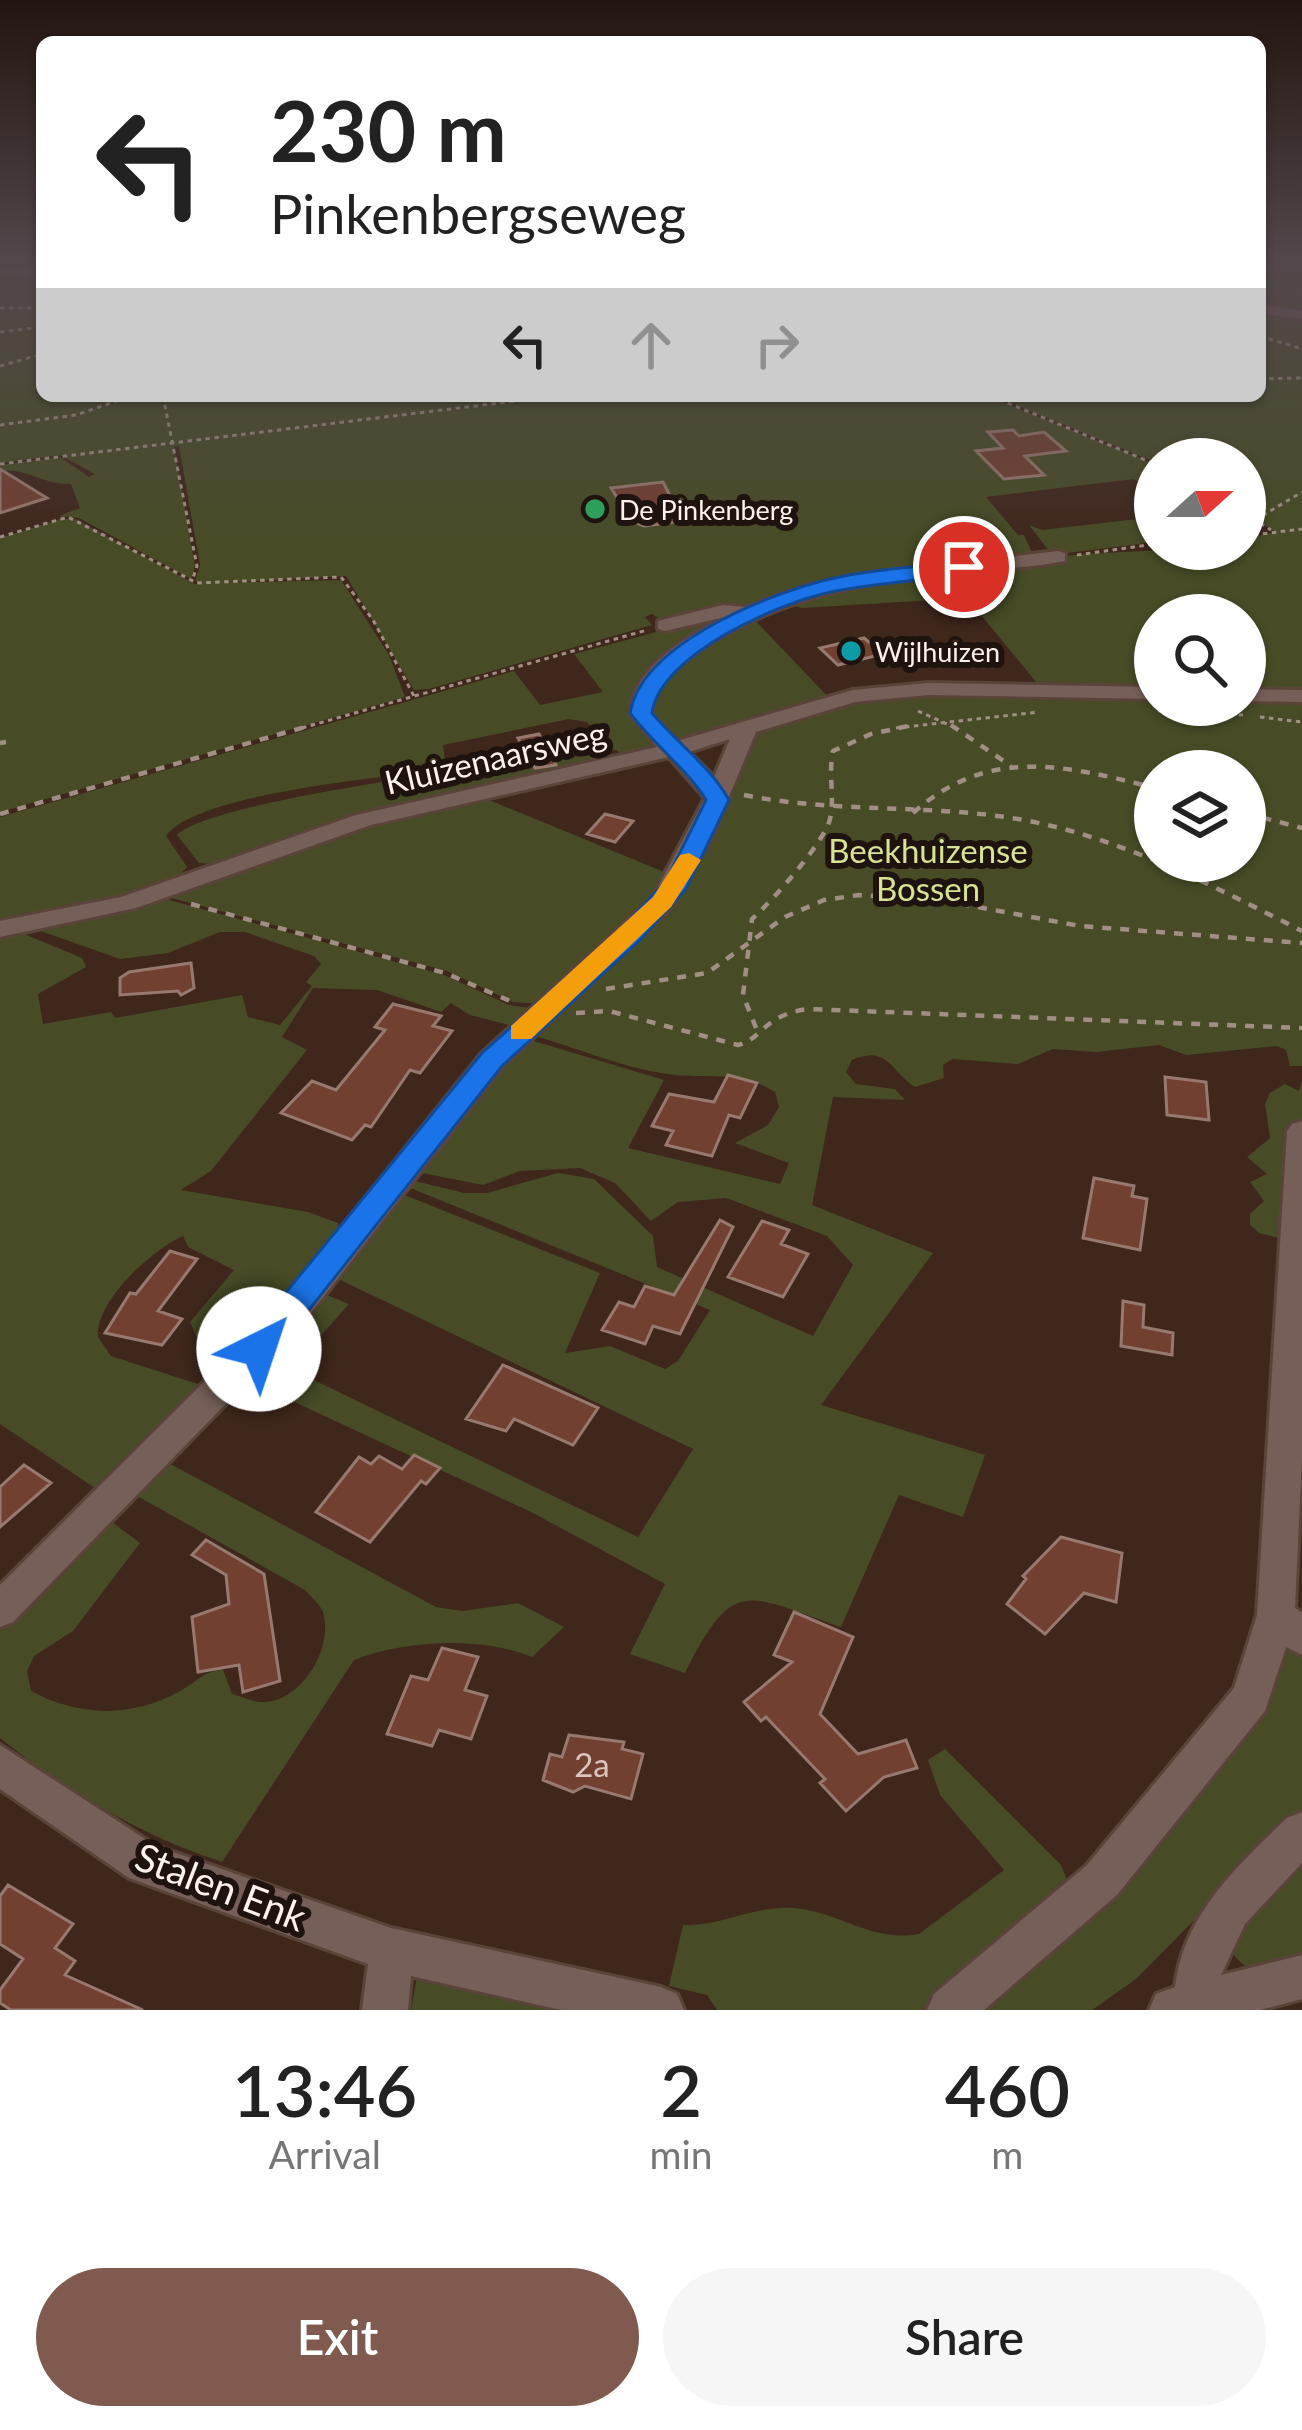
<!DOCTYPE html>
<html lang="en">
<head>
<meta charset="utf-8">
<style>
  body { margin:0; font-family:Lato,sans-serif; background:#f6f6f6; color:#222; height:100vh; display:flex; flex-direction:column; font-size:45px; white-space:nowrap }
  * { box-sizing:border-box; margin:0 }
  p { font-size:39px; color:#767676 }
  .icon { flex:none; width:66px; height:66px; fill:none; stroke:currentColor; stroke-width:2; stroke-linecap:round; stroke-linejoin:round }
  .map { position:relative; height:2010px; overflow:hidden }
  .details { display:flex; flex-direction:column; background:#fff; flex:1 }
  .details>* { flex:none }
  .banner { position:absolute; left:36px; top:36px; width:1230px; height:366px; border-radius:18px; box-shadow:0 3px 9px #0004; background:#fff; color:#222; overflow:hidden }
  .needle { width:78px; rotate:69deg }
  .buttons { position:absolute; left:1134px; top:438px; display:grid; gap:24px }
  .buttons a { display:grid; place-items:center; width:132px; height:132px; border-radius:50%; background:#fff; box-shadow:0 3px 9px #0004; font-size:60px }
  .pin { position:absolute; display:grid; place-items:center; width:102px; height:102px; color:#fff; margin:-51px; border:6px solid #fff; border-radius:50%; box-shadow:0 3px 12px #0007 }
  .me { position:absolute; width:132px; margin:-66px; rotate:41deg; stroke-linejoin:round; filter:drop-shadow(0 0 9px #0008) }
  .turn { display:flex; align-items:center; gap:42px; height:252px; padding:0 36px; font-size:54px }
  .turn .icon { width:156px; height:156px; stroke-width:2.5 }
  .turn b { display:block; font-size:84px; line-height:102px }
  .lanes { display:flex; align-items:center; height:114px; padding:0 36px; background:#0003; justify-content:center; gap:60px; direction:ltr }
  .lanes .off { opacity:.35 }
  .eta { display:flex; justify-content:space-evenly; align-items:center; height:204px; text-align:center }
  .eta b { font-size:72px; font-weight:600; line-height:84px }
  .action { display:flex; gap:24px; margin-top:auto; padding:24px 36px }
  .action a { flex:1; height:138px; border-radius:72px; background:#805a4f; color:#fff; font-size:48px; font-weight:600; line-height:138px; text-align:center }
  .action a+a { background:#f6f6f6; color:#222 }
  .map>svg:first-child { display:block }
  .green { fill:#474c26; fill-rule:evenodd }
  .building { fill:#714031; stroke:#97796f; stroke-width:3 }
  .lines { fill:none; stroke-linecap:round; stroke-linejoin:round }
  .service-casing { stroke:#5a4339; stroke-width:10 }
  .minor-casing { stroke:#5a4339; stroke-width:6 }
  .path-far1 { stroke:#a18f86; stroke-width:3; stroke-dasharray:4.5 4.5; stroke-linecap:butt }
  .path { stroke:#a18f86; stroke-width:4.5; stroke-dasharray:9 9; stroke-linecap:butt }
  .service { stroke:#765f58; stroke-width:8 }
  .minor { fill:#765f58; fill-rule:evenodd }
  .route { fill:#1a73e8; stroke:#114b97; stroke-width:3 }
  .slow { fill:#f59e0b }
  .leisure-dot { fill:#2e9e5b; stroke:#1e130e; stroke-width:4.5 }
  .culture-dot { fill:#0f9aa8; stroke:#1e130e; stroke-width:4.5 }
  .labels { text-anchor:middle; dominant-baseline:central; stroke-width:12; stroke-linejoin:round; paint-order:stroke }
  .far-poi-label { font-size:27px; fill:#fef1eb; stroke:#1e130e; text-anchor:start }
  .street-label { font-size:33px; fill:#fef1eb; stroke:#1e130e }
  .park-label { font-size:33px; fill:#d7e393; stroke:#1e130e }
  .near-number-label { font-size:33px; fill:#dbc5bc }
  .near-street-label { font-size:39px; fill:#fef1eb; stroke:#1e130e }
</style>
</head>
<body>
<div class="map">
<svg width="1302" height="2010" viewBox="0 0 1302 2010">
  <rect width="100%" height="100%" fill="#3f271c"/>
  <path class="green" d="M0,261H42V396H988L1155,464V485L1143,486L1134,479L986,497L1018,535H1024L1034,557L854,577L749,611L663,621L652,614L645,617L652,625L429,689L414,690L346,576L217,583L341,580L389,655L405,697L0,812V538L60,519H75L195,584H202L195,581L200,565L179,446L174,447L195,566L191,579L79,518L59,516L80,508L71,484C44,485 25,467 0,471V465L60,457L89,477L95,474L60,455L0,463Z
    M1260,261H1302V314L1260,308Z
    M1260,310L1302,316V693L1245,692V615H1155V690L1041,688L967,598L802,608L785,603C921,561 1105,549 1245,549V539L1275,532L1245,512V459L1155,462L994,396H1260Z
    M1155,517V542L1060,554L1049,551L1029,525L1042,530Z
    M731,612L640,690L658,748L626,757L616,750L556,754L597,735L587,722L569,719L443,745L446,769C389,777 196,793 166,836L187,867C159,903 46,915 0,925V817L514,671L540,705L603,692L574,654Z
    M752,617L829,698L677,744L646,712C654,663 713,641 752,617Z
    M900,693L1155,696V705L1302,698V1066H1290L1286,1050L1277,1046L1186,1055L1159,1045L1096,1052L1053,1049L1018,1064L952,1059L943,1065L944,1078L915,1087C891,1072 888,1044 852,1060L846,1072L856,1084L895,1089L905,1100L833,1097L812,1205L933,1253L821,1405L985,1455L963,1517L899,1495L841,1627C747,1595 734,1574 685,1673L630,1654L665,1584L533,1513L247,1380L322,1293L349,1304L291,1369L638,1537L693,1449L334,1277L397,1192L600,1273L565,1353L610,1346L665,1369L678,1361L710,1310L403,1185L407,1179L464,1193H487L558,1173L594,1179L653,1236L657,1267L813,1336L853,1265L827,1236L726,1198L678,1202L651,1221L615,1183L580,1168L520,1171L483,1185L412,1171L524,1038L664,1080L628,1148L780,1184L789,1163L735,1143L768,1125L779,1107L775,1092C741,1070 713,1079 675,1075C627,1070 575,1047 529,1034L637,936L758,729L823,708ZM1155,771H1245V861H1155Z
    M607,754L612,761L320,828L216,864L199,863L177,835C214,798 539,759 607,754Z
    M484,798L674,876L656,900L542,1004L513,1002L447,971L164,896L326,835Z
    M158,897L444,975L509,1005L536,1009L517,1027L470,1015L451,1003L441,1012L377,990L313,988L282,1037L307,1050L211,1171L181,1190L308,1212L338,1223L341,1240L242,1356L196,1336L190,1322L234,1270L188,1247L183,1236C153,1249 95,1301 98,1337L111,1356L210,1388L95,1488L0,1424V934L17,931L82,958L86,967L38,994L43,1024L111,1012L115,1018L242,995L248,1017L280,1025L312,986L306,982L321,964L314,956L245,932H220L168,953L120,959L35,929Z
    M1302,1080V1269L1283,1239L1259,1233L1250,1225V1214L1264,1201L1250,1182L1267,1174L1247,1157L1270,1138L1265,1104L1270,1093L1285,1084L1299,1091Z
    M163,1460L436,1607L462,1611L518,1603L564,1627L532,1657C482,1636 404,1640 354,1660L222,1862C139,1835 68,1792 0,1738V1628L104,1516L140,1543L73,1631L34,1656L27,1671L31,1691C79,1717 132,1718 180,1691C196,1682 205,1670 223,1670L232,1694C240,1696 251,1701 259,1702C300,1705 334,1649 323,1612C320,1604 311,1597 305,1590L130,1492Z
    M1278,1649L1302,1655V1811L1136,1979L1092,2010H973Z
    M945,1749L1061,1865L1071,1890L928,2010H717L707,1995L669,1986L683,1925C721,1927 755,1905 793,1908C838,1911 872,1943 919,1934L1004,1870L940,1795L928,1760Z
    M1302,1853V1964C1267,1973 1241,1979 1226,1939Z
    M419,1965L588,2010H411Z"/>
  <path class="building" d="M1013,430L1019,436L1044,432L1066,451L1025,456L1044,475L1004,479L976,451L1003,448L988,432Z
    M0,469L47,498L0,513Z
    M663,482L683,521L644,526L632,521L611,488Z
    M864,638L883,654L838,665L820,648Z
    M539,734L556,765L535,768L518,738Z
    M605,814L633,821L615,842L587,834Z
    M191,963L194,988L181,995L178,991L120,995V978L129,972Z
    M393,1004L441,1016L433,1026L452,1031L420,1073L410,1070L371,1127L365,1125L352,1140L281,1113L312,1081L336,1090L385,1030L375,1027Z
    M728,1075L757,1083L740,1118L729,1115L712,1156L666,1145L673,1131L652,1126L669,1094L714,1102Z
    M1165,1077L1206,1082L1209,1120L1167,1115Z
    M1094,1178L1134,1186L1132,1196L1147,1199L1140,1250L1083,1238Z
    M720,1220L733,1227L680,1334L653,1326L645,1344L602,1330L619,1302L634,1307L645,1286L674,1295Z
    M762,1221L789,1230L781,1244L808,1254L783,1297L728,1277Z
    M170,1251L197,1259L158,1311L182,1319L162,1345L105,1333L130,1293L136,1294Z
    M1123,1301L1144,1305L1143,1327L1173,1333L1172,1355L1121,1346Z
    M503,1365L598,1408L573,1445L514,1419L506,1431L466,1419Z
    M414,1455L440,1468L426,1484L421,1481L370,1542L316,1512L359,1457L371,1464L379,1456L402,1469Z
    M24,1465L51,1483L0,1527V1487Z
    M1061,1537L1122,1553L1116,1602L1084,1593L1045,1634L1007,1604L1026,1579L1023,1576Z
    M206,1540L264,1574L280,1681L243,1692L239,1665L198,1672L192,1617L229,1604L226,1575L192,1555Z
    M794,1612L853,1637L820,1714L858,1754L906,1740L917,1768L884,1777L846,1811L820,1783L825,1779L766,1717L761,1721L744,1702L792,1662L774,1655Z
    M442,1648L478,1657L465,1690L487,1696L471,1739L439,1730L432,1746L387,1734L411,1676L428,1680Z
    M569,1735L624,1742L622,1749L643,1754L631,1799L585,1786L573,1792L543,1780L550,1754L562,1757Z
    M8,1885L73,1924L55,1948L75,1961L65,1975L143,2010H11L0,2003V1990L23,1959L0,1944V1896Z"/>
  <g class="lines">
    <defs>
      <path id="service" d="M0,271L42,272"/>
      <path id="minor" d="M1260,305L1302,311V319L1260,313Z
        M1058,551L1065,553V561C1032,568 997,568 963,572C870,581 779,596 700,650C677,666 653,683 652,713L677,741L853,690L928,683L1155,687V699L928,695L855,702L756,732L713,835L671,907L502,1067L296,1332L13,1622L0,1627V1585L272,1314L482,1053L652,898L705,798L669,757L371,825L136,908L0,937V921L121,897L356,815L657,747L630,713C633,668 688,635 725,617L665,631L658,629V621L723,605L746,607L805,586L860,574ZM730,739L714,777L689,752Z
        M1245,689L1302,690V702L1245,701Z
        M1302,1121V1458L1295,1608L1302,1613V1655L1286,1647L1265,1711L1117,1895L984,2010H927L934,1994L1087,1865L1234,1688L1257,1615L1287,1131L1292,1124Z
        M0,1745L156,1846L391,1928L661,1987L677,1994L684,2010H561L411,1976L408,2010H362L368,1964L129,1878L0,1789Z
        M1302,1812V1863L1245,1924L1221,1975L1302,1955V1999L1260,2010H1149L1156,1994L1175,1987C1183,1915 1238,1865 1287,1818Z"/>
    </defs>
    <use href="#service" class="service-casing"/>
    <use href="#minor" class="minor-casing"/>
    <path class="path-far1" d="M0,308H42
      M0,332L42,327
      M1260,336L1302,349
      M0,366L42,354
      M1260,379L1301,378
      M163,396L197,566L192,581
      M991,396L1155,464
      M0,425L76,415L131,396
      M0,464L557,396
      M1245,514L1271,530
      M1255,520L1302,492
      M1245,536L1302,529
      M0,537L68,517L197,583L341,577L373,620L414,696
      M1077,555L1155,544
      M918,711L956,728
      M1158,711L1243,715
      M1260,717L1302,722
      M302,728L647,630
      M896,728L1039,712"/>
    <path class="path" d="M951,725L1011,766
      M0,743L6,742
      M744,795C838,814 935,803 1029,821C1126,840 1215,887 1302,931
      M913,813C988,746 1065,765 1155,788
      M1245,813L1302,828
      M0,814L312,725
      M191,904L445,973L517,1004
      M606,989L707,973L785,917L824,900L859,895L940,900L1080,926L1302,943
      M576,1013L609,1011L738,1045C763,1039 763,1015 808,1009L1302,1028
      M756,1028L743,995L752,919C772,901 824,843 830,819C835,798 828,774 833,751L871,734L913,725"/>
    <use href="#service" class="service"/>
    <use href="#minor" class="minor"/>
  </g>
  <linearGradient id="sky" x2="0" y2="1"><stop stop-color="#23150f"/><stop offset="0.48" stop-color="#52474b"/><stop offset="1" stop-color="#52474b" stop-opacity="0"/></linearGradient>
  <rect width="1302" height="543" fill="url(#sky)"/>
  <path class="route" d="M964,561L974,567L971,571C925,582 877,582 831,592C778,603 660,655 652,713C678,744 709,765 729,800L686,889L641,939L502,1066L271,1358H247L242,1349L247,1340L482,1053L623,927L666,881L706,800C689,771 653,744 630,713C641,646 758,599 818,582C864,569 917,568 964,561Z"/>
  <path class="slow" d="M689,853L701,860L671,907L531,1039H511V1026L653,897L680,855Z"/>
  <circle class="leisure-dot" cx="595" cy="509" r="12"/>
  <circle class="culture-dot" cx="851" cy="651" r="12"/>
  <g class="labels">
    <g class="far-poi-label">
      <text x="619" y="509">De Pinkenberg</text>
      <text x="875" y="651">Wijlhuizen</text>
    </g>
    <g class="street-label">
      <text transform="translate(495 757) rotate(-13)">Kluizenaarsweg</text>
    </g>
    <g class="park-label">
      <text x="928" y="850">Beekhuizense<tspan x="928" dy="38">Bossen</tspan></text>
    </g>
    <g class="near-number-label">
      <text x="592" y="1764">2a</text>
    </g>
    <g class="near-street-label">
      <text transform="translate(221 1886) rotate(21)">Stalen Enk</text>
    </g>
  </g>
</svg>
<div class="buttons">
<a><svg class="needle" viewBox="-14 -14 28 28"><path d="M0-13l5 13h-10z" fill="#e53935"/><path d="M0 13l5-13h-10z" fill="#767676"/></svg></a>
<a><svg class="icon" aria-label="search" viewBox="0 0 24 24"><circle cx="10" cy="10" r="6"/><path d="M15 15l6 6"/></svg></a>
<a><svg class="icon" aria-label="layers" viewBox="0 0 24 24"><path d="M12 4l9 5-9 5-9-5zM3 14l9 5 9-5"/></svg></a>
</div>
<div class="pin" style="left:964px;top:567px;background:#d93025"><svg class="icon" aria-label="arrive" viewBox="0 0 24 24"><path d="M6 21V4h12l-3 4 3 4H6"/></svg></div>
<svg class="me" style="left:259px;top:1349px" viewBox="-20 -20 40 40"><circle r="19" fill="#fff"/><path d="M0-13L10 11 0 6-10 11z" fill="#1a73e8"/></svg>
<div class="banner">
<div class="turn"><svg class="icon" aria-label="left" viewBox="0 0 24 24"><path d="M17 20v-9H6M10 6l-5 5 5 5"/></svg><div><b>230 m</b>Pinkenbergseweg</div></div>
<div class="lanes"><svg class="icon" aria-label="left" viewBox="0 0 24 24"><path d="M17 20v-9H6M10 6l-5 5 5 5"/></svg><svg class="icon off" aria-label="ahead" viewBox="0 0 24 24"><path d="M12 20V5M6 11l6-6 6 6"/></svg><svg class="icon off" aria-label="right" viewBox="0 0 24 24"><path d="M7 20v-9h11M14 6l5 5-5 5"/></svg></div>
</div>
</div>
<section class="details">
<div class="eta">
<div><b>13:46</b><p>Arrival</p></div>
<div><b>2</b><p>min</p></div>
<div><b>460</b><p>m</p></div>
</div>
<div class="action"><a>Exit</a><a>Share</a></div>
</section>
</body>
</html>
